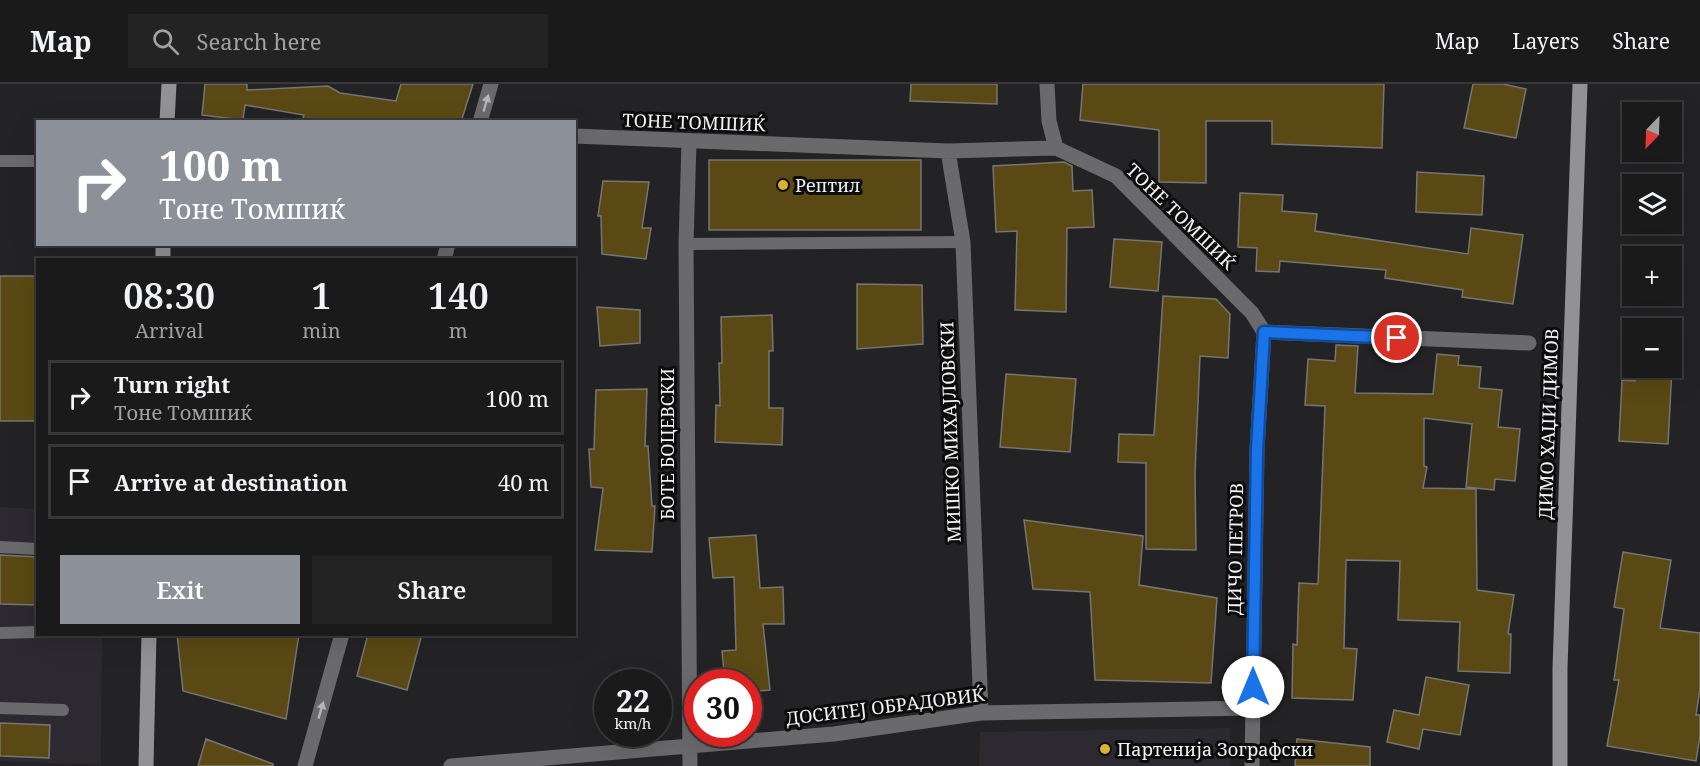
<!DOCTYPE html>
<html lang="en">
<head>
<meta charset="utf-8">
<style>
  body { margin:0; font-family:"Noto Serif",serif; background:#232324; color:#f1f3f6; height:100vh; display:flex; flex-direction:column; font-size:22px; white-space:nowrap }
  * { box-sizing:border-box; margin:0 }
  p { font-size:20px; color:#9fa1a3 }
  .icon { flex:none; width:33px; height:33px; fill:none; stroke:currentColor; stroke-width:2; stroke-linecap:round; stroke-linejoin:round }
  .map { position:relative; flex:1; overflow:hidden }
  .sheet { position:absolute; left:36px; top:174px; width:540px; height:378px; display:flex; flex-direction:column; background:#1a1a1b; border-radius:0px; box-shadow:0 6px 24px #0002,0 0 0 2px #38383a }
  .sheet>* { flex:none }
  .guide { position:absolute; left:36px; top:36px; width:540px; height:126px; border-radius:0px; box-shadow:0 6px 24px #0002,0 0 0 2px #38383a; background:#8c9099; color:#fff; overflow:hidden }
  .needle { width:39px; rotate:203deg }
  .controls { position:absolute; left:1622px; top:18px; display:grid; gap:12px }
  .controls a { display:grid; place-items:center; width:60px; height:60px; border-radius:0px; background:#1a1a1b; box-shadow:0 6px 24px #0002,0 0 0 2px #38383a; font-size:30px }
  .speed { position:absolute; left:594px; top:585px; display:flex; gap:12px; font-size:30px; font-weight:700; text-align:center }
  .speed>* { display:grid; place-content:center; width:78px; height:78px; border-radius:50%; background:#1a1a1b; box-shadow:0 6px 24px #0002,0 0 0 2px #38383a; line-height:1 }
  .speed small { font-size:15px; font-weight:400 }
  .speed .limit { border:9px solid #d22; background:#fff; color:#111 }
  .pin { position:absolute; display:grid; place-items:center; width:51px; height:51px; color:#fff; margin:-26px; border:3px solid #fff; border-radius:50%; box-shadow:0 2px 6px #0007 }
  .me { position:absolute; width:66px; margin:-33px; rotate:0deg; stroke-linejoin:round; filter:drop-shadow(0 0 4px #0008) }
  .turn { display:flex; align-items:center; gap:21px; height:126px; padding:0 24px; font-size:27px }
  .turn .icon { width:78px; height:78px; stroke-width:2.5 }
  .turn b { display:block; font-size:42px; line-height:51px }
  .eta { display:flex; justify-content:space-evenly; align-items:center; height:102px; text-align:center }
  .eta b { font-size:36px; font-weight:600; line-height:42px }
  .cta { display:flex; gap:12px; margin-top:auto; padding:12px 24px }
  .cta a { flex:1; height:69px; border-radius:0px; background:#8c9099; color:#fff; font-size:24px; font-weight:600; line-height:69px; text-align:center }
  .cta a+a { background:#232324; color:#f1f3f6 }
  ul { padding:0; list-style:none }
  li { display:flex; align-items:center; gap:18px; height:75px; margin:0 12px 9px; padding:0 12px; border:3px solid #38383a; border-radius:0px }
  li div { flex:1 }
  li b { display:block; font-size:22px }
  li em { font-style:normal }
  header { display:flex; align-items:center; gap:36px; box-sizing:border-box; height:84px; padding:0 30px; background:#1a1a1b; border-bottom:2px solid #38383a }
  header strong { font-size:28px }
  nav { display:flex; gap:33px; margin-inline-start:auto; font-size:21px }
  .search { width:420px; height:54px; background:#232324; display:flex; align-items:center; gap:15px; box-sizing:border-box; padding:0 21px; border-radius:0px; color:#9fa1a3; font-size:22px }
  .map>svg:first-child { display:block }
  .built { fill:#2d2931 }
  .building { fill:#5a4914; stroke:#767572; stroke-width:1.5 }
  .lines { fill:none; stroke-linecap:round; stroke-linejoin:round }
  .lane { stroke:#6a696b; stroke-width:12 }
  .street { stroke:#6a696b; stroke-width:15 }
  .secondary { stroke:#929294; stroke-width:15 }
  .oneway { fill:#b5b4b6 }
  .route-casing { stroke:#114b97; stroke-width:15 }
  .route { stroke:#1a73e8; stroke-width:10 }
  .poi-dot { fill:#dbb333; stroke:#0c0c0d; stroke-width:2 }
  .labels { text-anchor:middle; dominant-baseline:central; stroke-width:6; stroke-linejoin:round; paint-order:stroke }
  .street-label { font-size:18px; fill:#f3f2f4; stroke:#0c0c0d }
  .poi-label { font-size:18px; fill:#f3f2f4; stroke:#0c0c0d; text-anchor:start }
</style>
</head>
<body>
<header>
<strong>Map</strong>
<div class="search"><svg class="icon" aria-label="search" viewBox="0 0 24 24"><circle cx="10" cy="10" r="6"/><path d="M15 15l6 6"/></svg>Search here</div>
<nav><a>Map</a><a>Layers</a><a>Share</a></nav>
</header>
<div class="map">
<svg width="1700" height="682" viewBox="0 0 1700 682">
  <rect width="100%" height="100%" fill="#232224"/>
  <path class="built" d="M0,423L37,425L38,550L102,551L101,681L0,677Z
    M1230,644V682H979L980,648Z"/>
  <path class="building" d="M205,0H247V6L328,2L340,9L396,17L401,0H473L461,38H302L304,31L245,21L243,36L202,31Z
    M911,0H997V20L910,17Z
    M1083,0H1384L1382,64L1272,60V37H1206V99L1159,98V46L1080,36Z
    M1473,0H1503L1526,5L1516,54L1464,44Z
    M709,76H921V146H709Z
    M1064,78L1072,82L1073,107L1092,106L1094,143L1067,144L1066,228L1015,226L1017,147L996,148L993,82Z
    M1417,88L1484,92L1482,131L1416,128Z
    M603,97L649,98L642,144H651L646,175L602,170L601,132H598Z
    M1240,109L1283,111L1282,127L1317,130L1315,147L1468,170L1471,144L1523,151L1513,220L1462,213L1463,206L1385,194L1386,186L1280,177L1279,188L1256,187L1257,164L1238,163Z
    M1114,155L1162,158L1158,207L1110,203Z
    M0,192H38V337H0Z
    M857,200L922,201L923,260L857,265Z
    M1163,212L1216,215L1230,230L1228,274L1200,272L1195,389L1196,466L1146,465V379L1118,378L1119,350L1154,351Z
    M597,223L640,226V259L600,262Z
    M772,231L773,267H769V324H783L782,361L715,358L716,321L720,322L719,279H722L721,233Z
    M1336,261L1358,262L1355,309L1433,310L1437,270L1459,272L1458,281L1481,283L1479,304L1502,306L1498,343L1520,345L1515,397L1495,395L1494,406L1466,403L1472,340L1424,334V382L1427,383L1423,404L1476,405L1477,506L1514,511L1508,550H1511L1510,589L1458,587L1460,538L1398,536L1400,477L1346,476L1344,564L1357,565L1353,616L1292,614L1293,560L1297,561L1299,499L1318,500L1325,322L1305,321L1308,275L1335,277Z
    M1636,284H1672L1668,360L1619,357L1622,296L1635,297Z
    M1006,290L1076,295L1070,368L1000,363Z
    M647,305L645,362H648L652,422H655L652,468L595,466L603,404L591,403L589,365H594L596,306Z
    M1024,436L1143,452L1139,501L1217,514L1211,599L1095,596L1090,508L1033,505Z
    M756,451L760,504L783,503L784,540H763L770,606L748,608V598H725L722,567L736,566L734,493L713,494L709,454Z
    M1623,468L1671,476L1660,544L1700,549V605L1696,631H1700V652L1696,677L1607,662L1619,596H1614L1624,525L1614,523Z
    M0,471L38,473V521L0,520Z
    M177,550H299L286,635L183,607Z
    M368,550H422L407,606L357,592Z
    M1426,593L1469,601L1460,651L1423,645L1419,665L1387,658L1394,626L1419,631Z
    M0,639L50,641L49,674L0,672Z
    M206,655L273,680V682H198Z
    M1297,655L1370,663V682H1295Z"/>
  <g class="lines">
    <path class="lane" d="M0,77H38
      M686,160L963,158
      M0,463L38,465
      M0,549L38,548
      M0,624L63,626"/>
    <path class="street" d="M1047,0L1049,37L1056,64
      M480,38L491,0
      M574,52L948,67L1056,64L1116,92L1252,229L1264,248L1529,259
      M689,58L686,160L690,682
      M948,67L963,158L981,629
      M444,176L448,160
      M305,682L342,550
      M451,682L834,650L981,629L1253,624
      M1252,682L1257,366L1264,248"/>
    <path class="secondary" d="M167,38L169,0
      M163,176V160
      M146,682L149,550
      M1560,682V584L1580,0"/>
  </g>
  <defs><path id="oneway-solid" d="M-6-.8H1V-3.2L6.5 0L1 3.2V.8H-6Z" transform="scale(1.5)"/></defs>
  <g class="oneway">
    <use href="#oneway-solid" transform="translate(486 19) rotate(-74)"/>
    <use href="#oneway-solid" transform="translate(321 626) rotate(-74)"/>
  </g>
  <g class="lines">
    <defs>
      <path id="route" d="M1253,603L1257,366L1264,248L1397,254"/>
    </defs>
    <use href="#route" class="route-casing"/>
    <use href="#route" class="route"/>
  </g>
  <g class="poi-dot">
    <circle cx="783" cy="101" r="6"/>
    <circle cx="1105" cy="665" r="6"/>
  </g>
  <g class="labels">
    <g class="street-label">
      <text transform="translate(694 38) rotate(2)">ТОНЕ ТОМШИЌ</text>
      <text transform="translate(1181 132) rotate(44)">ТОНЕ ТОМШИЌ</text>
      <text transform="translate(1548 340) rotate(-88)">ДИМО ХАЏИ ДИМОВ</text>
      <text transform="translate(950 348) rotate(-92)">МИШКО МИХАЈЛОВСКИ</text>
      <text transform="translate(667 360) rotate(-90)">БОТЕ БОЦЕВСКИ</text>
      <text transform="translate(1235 465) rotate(-89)">ДИЧО ПЕТРОВ</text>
      <text transform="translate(885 622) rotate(-7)">ДОСИТЕЈ ОБРАДОВИЌ</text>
    </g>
    <g class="poi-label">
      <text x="795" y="101">Рептил</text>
      <text x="1117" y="665">Партенија Зографски</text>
    </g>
  </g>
</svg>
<div class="controls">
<a><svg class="needle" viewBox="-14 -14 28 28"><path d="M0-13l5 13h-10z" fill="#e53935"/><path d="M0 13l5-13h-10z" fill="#9fa1a3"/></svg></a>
<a><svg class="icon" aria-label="layers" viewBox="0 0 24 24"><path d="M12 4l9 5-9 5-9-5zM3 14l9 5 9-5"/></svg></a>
<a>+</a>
<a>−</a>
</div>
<div class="speed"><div>22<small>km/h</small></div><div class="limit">30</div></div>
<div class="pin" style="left:1397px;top:254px;background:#d93025"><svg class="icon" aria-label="arrive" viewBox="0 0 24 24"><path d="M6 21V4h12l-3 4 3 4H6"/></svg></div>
<svg class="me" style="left:1253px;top:603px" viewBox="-20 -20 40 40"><circle r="19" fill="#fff"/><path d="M0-13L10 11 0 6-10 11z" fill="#1a73e8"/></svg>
<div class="guide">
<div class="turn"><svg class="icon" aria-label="right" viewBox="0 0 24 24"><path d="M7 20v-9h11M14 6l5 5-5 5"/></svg><div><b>100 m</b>Тоне Томшиќ</div></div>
</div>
<section class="sheet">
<div class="eta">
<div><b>08:30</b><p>Arrival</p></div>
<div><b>1</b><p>min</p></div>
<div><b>140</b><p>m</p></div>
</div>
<ul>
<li><svg class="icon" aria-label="right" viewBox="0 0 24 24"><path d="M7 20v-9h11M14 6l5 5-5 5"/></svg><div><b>Turn right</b><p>Тоне Томшиќ</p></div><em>100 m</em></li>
<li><svg class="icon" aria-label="arrive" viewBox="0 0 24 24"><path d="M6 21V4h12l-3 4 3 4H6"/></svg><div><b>Arrive at destination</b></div><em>40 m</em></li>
</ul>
<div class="cta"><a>Exit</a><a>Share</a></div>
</section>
</div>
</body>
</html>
